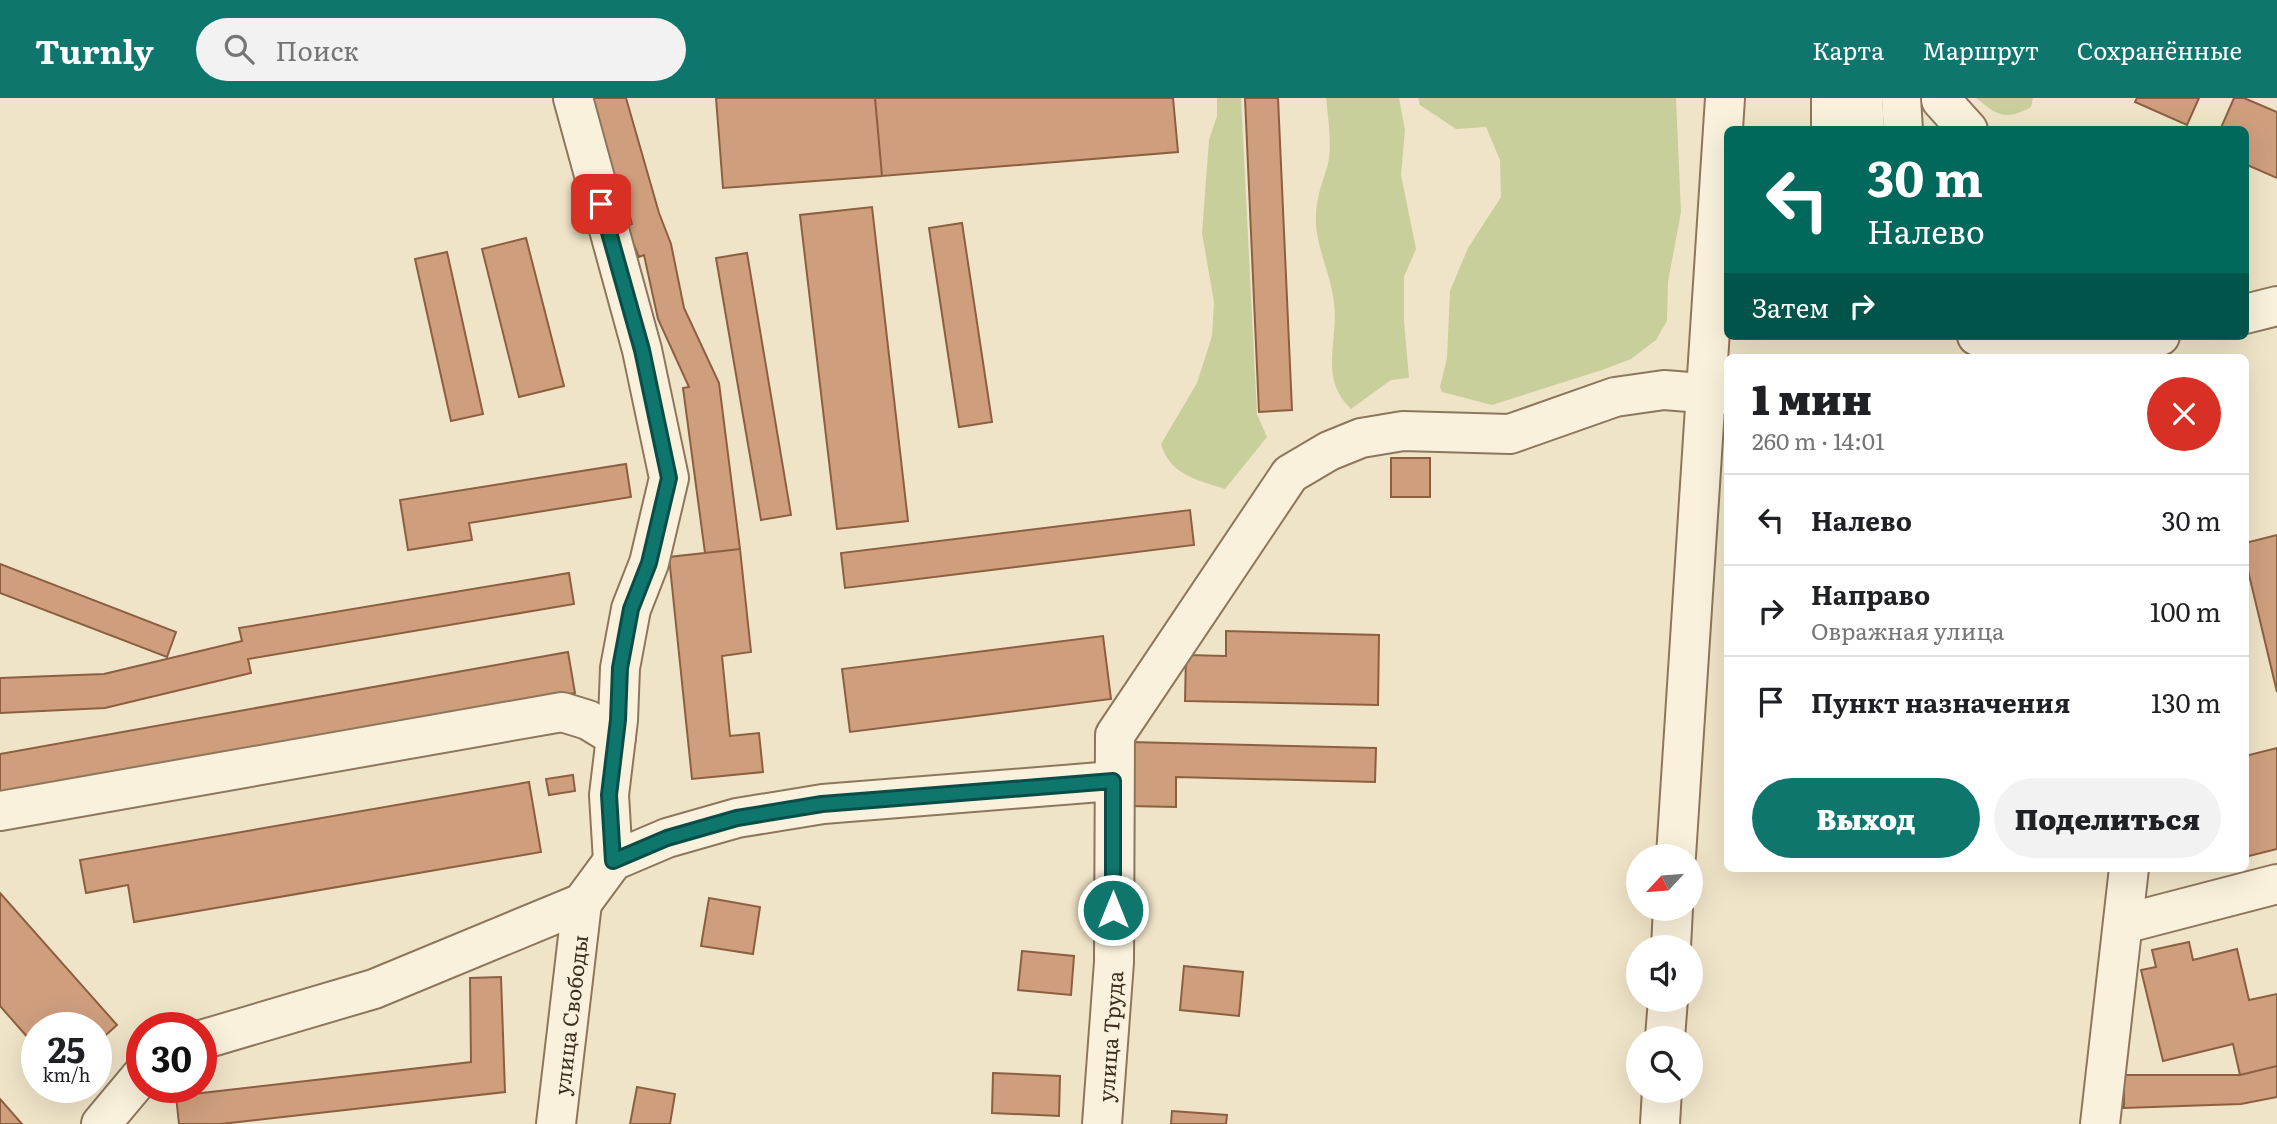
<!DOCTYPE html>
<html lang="ru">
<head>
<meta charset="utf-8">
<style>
  body { margin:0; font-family:Literata,serif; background:#f2f2f2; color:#202124; height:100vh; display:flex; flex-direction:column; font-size:26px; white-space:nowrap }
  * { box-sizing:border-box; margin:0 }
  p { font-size:23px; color:#757577 }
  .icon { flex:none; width:38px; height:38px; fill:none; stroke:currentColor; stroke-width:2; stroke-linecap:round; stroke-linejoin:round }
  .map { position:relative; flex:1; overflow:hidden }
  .drawer { position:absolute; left:1724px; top:256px; width:525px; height:518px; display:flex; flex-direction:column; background:#fff; border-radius:10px; box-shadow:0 7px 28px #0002 }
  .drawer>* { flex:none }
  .hud { position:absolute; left:1724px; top:28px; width:525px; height:214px; border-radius:10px; box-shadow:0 7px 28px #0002; background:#00695c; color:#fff; overflow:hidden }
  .needle { width:46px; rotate:244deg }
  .fabs { position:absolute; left:1626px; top:746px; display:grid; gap:14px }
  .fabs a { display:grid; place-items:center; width:77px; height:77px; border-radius:50%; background:#fff; box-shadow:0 7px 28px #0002; font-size:35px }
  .speed { position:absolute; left:21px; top:914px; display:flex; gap:14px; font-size:35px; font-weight:700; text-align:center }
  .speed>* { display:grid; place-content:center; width:91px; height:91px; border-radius:50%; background:#fff; box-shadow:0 7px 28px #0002; line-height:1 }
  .speed small { font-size:18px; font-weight:400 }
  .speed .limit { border:10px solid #d22; background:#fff; color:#111 }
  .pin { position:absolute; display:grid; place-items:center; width:60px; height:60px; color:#fff; margin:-30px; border-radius:14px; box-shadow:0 4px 10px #0006 }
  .me { position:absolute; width:77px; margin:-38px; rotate:0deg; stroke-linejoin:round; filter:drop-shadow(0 0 5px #0008) }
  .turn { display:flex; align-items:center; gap:24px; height:147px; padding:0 28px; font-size:32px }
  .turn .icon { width:91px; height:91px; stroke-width:2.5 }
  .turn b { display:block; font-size:49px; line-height:60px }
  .then { display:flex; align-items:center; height:66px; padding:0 28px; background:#0003; gap:14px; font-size:26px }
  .round { display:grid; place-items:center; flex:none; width:74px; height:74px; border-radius:37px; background:#f2f2f2 }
  .summary { display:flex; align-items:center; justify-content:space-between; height:119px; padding:0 28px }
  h1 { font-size:42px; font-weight:800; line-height:52px }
  .cta { display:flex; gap:14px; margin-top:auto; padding:14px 28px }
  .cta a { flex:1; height:80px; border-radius:42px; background:#0f766e; color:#fff; font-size:28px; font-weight:800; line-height:80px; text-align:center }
  .cta a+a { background:#f2f2f2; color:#202124 }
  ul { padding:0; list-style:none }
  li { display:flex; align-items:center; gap:21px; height:91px; padding:0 28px; border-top:2px solid #e0e0e0 }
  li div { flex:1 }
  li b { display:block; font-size:26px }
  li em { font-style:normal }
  header { display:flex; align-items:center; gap:42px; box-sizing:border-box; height:98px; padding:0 35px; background:#0f766e; color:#fff }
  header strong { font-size:33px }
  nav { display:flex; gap:38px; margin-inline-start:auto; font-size:24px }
  .search { width:490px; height:63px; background:#f2f2f2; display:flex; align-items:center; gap:18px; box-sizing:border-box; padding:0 24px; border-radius:38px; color:#757577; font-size:26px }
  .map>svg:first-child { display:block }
  .green { fill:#c9cf9b }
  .building { fill:#cf9f7d; stroke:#8d5f41; stroke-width:2 }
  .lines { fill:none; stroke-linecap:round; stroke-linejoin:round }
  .minor-casing { stroke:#8d765c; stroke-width:42 }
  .minor { stroke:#faf1dc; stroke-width:38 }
  .route-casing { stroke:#0a4d48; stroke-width:18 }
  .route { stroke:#0f766e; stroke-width:12 }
  .labels { text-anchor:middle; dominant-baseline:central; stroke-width:5; stroke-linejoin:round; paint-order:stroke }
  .street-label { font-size:21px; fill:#3d2e20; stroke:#f7eed8 }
</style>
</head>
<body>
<header>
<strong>Turnly</strong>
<div class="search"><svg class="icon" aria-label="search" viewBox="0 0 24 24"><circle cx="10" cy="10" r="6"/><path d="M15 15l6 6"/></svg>Поиск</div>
<nav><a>Карта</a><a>Маршрут</a><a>Сохранённые</a></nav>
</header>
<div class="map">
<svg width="2277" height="1026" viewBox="0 0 2277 1026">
  <rect width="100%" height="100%" fill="#f0e4c8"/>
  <path class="green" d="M1217,0H1241L1257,316L1267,339L1225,391C1197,382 1170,377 1161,346L1197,285L1212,238L1214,204L1202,135L1209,42L1217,18Z
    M1326,0H1399L1405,32L1401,77L1416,151L1404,179V223L1409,280L1391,282L1351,311C1318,280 1339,243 1334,205C1331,174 1314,147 1316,116C1317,98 1322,85 1327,69C1333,51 1328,20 1326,0Z
    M1418,0H1676L1681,114L1668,184L1667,223L1656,242L1631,261L1602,272L1492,307L1442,294L1440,289L1447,260L1450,193L1468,150L1501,99L1500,62L1486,29L1456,31L1420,7Z
    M1976,0H2033L2031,9C2006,23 1998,18 1976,0Z"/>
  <path class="building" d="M593,0H626L659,115L671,146L684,210L719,285L740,451L705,455L683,290L689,289L658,221L644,157L639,159L626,128L632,126L619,78L611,81Z
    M716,0H875L882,78L723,90Z
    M875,0H1173L1178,54L882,78Z
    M1245,0H1278L1292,312L1259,314Z
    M2137,0H2199L2187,27L2135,4Z
    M2234,0H2244L2277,14V80L2245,66V32H2220Z
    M872,109L908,423L837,431L800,117Z
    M962,125L992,324L959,329L929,130Z
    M526,140L564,288L519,299L482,151Z
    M447,154L483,316L451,323L415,161Z
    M747,155L791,417L761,422L716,160Z
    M1391,360H1430V399H1391Z
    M626,366L631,399L469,425L472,442L408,452L400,402Z
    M1190,412L1194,447L845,490L841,455Z
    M2277,437V594L2245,460V445Z
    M740,451L751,554L722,558L730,638L759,635L763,674L692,681L669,459Z
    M0,466L176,534L167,559L0,495Z
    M569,475L574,506L248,561L251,575L105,610L0,615V580L104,576L242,543L239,530Z
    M1226,533L1379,537L1378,607L1185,603L1186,557L1226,558Z
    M1103,538L1111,601L850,634L842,571Z
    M568,554L575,595L0,698V656Z
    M1130,644L1376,650L1375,684L1176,679V709L1128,708Z
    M2277,650V751L2245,759V658Z
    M573,677L575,693L549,697L546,681Z
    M529,684L541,754L134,824L128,787L86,795L80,762Z
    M0,795L117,927L96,946V929H37V950L0,908Z
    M709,800L760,809L753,856L701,848Z
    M2189,844L2193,862L2237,851L2249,902L2277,896V968L2240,977L2233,946L2163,963L2141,872L2156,869L2152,852Z
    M1022,853L1074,858L1071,897L1018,892Z
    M1184,868L1243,874L1239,918L1180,912Z
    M501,879L505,994L221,1026H179L176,998L471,964L470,880Z
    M2277,968V999L2241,1006L2124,1010V977H2240Z
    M993,975L1060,978L1059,1018L992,1015Z
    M637,989L675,996L670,1026H630Z
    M0,1001L22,1026H0Z
    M1172,1013L1227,1017L1226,1026H1171Z"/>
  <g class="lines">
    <defs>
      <g id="minor">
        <path d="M573,0L642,252L669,380L649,465L631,511L620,570L618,622L609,697L613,763"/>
        <path d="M1863,0L1865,32"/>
        <path d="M1901,0L1903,32"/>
        <path d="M1941,2L1968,32"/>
        <path d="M1831,32V0"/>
        <path d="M2245,216L2277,208"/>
        <path d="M1977,238L2006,251L2069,258"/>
        <path d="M2066,259L2160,238"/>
        <path d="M0,713L562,614L588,622L616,639"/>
        <path d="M1676,758L1725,0"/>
        <path d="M2123,826L2277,786"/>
        <path d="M1671,849L1673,810"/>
        <path d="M1665,940L1668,901"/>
        <path d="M201,942L374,891L582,805L613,763L667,740L737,720L823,706L1113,683"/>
        <path d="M101,1026L142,977"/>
        <path id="s1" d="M556,1026L582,805"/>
        <path id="s2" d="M1102,1026L1114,864L1115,637L1290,376L1329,353L1361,340L1403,333L1510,336L1615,299L1664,292L1727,297"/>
        <path d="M1660,1026L1662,992"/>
        <path d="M2100,1026L2129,770"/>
      </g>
    </defs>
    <use href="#minor" class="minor-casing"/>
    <use href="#minor" class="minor"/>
  </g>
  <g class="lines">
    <defs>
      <path id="route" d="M601,106L642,252L669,380L649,465L631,511L620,570L618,622L609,697L613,763L667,740L737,720L822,706L1113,683V812"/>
    </defs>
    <use href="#route" class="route-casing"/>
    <use href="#route" class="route"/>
  </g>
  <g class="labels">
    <g class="street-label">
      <text stroke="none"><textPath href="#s1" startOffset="110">улица Свободы</textPath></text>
      <text stroke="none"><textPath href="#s2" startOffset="88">улица Труда</textPath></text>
    </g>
  </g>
</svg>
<div class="fabs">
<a><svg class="needle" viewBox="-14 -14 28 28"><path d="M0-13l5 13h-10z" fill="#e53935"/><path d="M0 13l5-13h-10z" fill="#757577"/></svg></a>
<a><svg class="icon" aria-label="sound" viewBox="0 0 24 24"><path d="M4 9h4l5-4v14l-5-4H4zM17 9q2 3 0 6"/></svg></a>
<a><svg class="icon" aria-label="search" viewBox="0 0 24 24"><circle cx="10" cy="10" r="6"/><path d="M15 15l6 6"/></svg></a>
</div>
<div class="speed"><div>25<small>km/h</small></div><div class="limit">30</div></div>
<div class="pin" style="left:601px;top:106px;background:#d93025"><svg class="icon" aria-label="arrive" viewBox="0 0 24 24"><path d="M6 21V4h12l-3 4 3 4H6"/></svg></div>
<svg class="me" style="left:1113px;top:812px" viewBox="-20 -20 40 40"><circle r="17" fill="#0f766e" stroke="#fff" stroke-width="3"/><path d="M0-11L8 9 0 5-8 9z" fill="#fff"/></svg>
<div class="hud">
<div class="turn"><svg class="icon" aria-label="left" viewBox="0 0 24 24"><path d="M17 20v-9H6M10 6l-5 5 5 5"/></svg><div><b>30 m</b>Налево</div></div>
<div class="then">Затем<svg class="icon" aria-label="right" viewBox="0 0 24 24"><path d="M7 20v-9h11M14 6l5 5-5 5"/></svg></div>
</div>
<section class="drawer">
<div class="summary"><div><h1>1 мин</h1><p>260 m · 14:01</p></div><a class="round" style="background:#d93025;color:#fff"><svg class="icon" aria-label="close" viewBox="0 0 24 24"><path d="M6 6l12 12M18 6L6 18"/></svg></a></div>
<ul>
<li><svg class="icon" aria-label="left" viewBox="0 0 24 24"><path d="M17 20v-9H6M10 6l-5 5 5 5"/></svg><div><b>Налево</b></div><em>30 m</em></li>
<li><svg class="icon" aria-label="right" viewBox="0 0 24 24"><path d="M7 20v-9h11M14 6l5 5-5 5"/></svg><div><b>Направо</b><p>Овражная улица</p></div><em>100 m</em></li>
<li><svg class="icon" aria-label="arrive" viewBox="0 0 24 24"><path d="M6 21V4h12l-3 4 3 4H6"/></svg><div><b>Пункт назначения</b></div><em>130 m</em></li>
</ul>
<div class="cta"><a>Выход</a><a>Поделиться</a></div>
</section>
</div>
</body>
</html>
